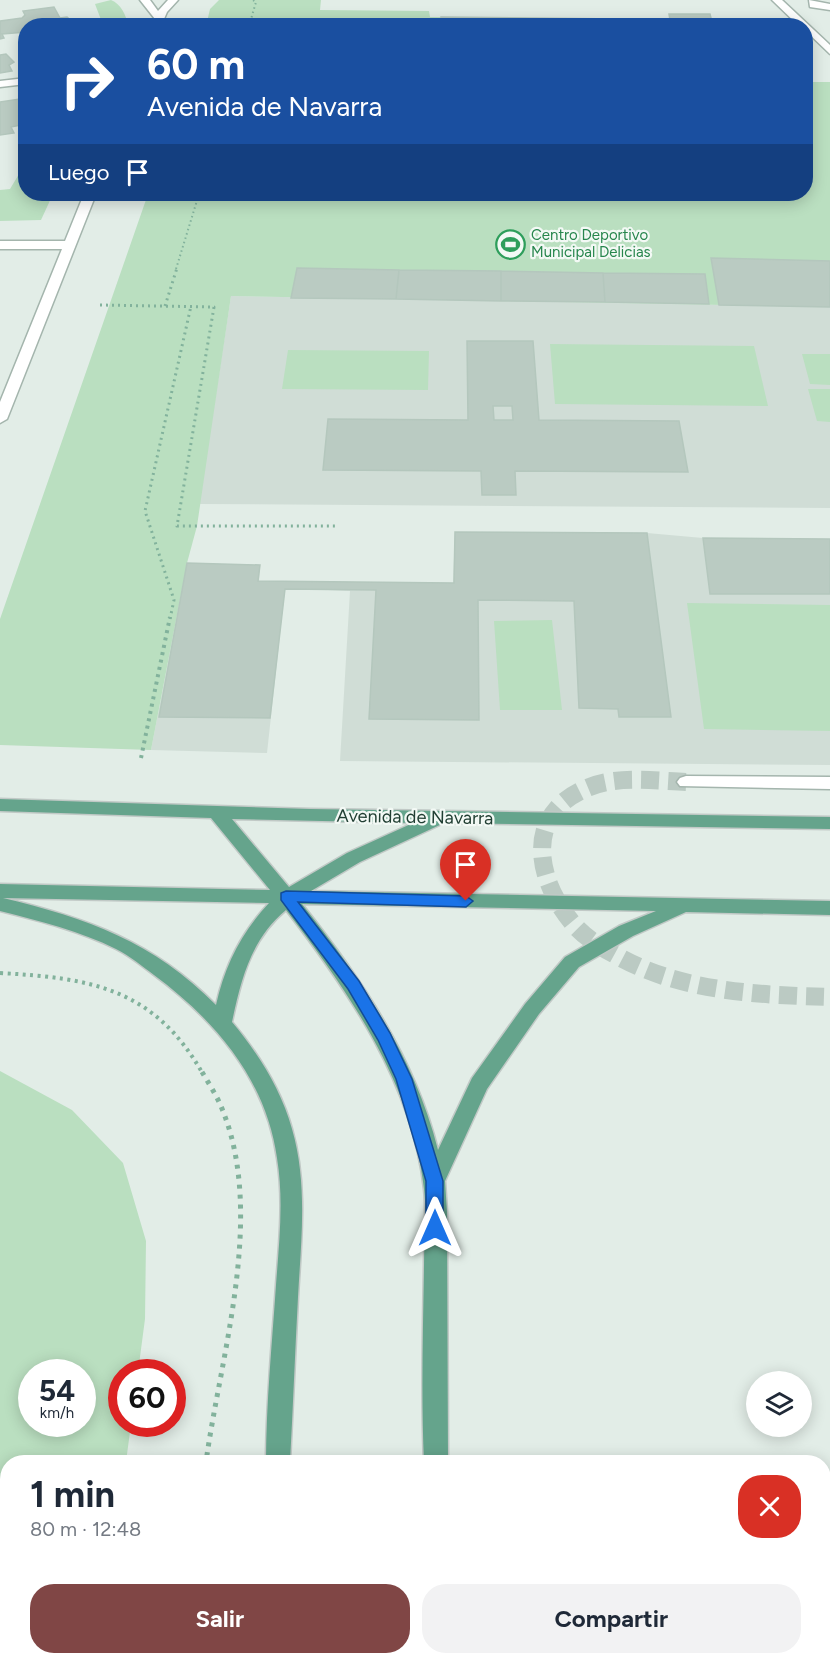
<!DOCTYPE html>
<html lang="es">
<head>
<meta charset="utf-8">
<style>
  body { margin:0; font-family:Figtree,sans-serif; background:#f2f2f3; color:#1f2937; height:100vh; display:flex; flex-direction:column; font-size:22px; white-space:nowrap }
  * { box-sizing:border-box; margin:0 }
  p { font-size:20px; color:#747a83 }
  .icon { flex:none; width:33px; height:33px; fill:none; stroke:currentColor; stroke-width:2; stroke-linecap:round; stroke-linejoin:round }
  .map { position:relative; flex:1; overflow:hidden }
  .details { position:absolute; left:0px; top:1455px; width:831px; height:210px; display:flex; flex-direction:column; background:#fff; border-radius:24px 24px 0 0; box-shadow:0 3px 15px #0003 }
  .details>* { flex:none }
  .banner { position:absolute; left:18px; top:18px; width:795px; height:183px; border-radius:24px; box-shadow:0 3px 15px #0003; background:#1a4fa0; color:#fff; overflow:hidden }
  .controls { position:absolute; left:746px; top:1371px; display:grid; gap:12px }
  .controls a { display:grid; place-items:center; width:66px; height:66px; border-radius:50%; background:#fff; box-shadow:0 3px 15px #0003; font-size:30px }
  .speed { position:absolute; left:18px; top:1359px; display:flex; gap:12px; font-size:30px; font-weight:700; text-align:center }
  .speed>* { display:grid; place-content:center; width:78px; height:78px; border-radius:50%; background:#fff; box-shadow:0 3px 15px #0003; line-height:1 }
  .speed small { font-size:15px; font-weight:400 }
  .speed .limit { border:9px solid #d22; background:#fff; color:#111 }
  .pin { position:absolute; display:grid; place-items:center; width:51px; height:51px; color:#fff; margin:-62px -26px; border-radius:50% 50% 50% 0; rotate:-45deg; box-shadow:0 0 6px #0007 }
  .pin .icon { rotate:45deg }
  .me { position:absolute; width:66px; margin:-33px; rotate:0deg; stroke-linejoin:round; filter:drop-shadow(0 0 4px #0008) }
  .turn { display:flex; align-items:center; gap:21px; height:126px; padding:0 30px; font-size:27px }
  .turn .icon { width:78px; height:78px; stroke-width:2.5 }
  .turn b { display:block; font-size:42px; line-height:51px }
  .then { display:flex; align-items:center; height:57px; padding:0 30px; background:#0003; gap:12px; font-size:22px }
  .round { display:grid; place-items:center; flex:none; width:63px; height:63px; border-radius:24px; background:#f2f2f3 }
  .summary { display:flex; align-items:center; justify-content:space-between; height:102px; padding:0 30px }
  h1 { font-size:36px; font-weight:700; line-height:45px }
  .action { display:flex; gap:12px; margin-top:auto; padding:12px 30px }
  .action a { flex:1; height:69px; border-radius:24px; background:#804645; color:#fff; font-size:24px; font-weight:700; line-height:69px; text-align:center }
  .action a+a { background:#f2f2f3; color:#1f2937 }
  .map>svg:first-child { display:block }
  .built { fill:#d0ddd6 }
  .green { fill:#badfc0; fill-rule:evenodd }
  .building { fill:#bacbc2; stroke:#b4c7bd; stroke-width:1.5; fill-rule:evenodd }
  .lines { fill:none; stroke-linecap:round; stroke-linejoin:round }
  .minor-tunnel { stroke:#bbcac3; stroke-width:18; stroke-dasharray:18 9; stroke-linecap:butt }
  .minor-casing { stroke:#a4b5ad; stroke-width:3 }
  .major-casing { stroke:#c1c9c6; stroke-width:3 }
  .path-far3 { stroke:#82b29c; stroke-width:2; stroke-dasharray:1.5 3; stroke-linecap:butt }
  .path-far2 { stroke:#82b29c; stroke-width:3; stroke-dasharray:2 4; stroke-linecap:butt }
  .path-far1 { stroke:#82b29c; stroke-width:4; stroke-dasharray:3 4.5; stroke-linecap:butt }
  .path { stroke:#82b29c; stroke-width:5; stroke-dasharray:4 6; stroke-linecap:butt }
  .minor { fill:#fff; fill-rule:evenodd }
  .major { fill:#65a48c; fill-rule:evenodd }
  .route { fill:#1a73e8; stroke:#114b97; stroke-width:1.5 }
  .labels { text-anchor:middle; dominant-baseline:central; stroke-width:4.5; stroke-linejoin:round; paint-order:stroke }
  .far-leisure-label { font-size:15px; fill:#27864d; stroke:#f3f9f5; text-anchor:start }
  .street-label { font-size:18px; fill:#213f33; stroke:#f3f9f5 }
</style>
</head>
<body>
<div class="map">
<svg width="830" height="1665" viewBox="0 0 830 1665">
  <rect width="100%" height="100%" fill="#e2ede7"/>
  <path class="built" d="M231,296L830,307V508L199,504Z
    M455,532L647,533L703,538L830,539V765L340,761L350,591L328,590L285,589L267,753L151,750L187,563L260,565L259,581L453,583Z"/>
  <path class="green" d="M111,0C121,4 126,15 128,25H103L95,4Z
    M219,0H321L320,10L429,11L430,17L619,19L621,25L206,26L210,9Z
    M806,82H830V307L231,296L197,526L187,563L151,750L0,745V619L148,194H806Z
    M25,164L26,194H53L41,220L0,221V190L10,189Z
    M550,344L754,346L768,406L555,404Z
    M288,350L429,351L428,390L282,389Z
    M802,354H830V385L810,384Z
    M808,389H830V422L817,421Z
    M687,603L830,605V731L704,729Z
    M552,620L562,710H500L494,621Z
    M0,1071L72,1110L123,1163L146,1241L145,1319L138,1372H122V1424H131L126,1462H8V1658H99L98,1665H0ZM32,1372H82V1424H32Z"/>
  <path class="building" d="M54,7L60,18L67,17L75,24L26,26V32L2,34L4,38L0,39V21L22,18L25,15L23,11Z
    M669,14H710L713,26H671Z
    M441,17L619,19L621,26H441Z
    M6,54L14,62L9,65L12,71L0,73V55Z
    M26,98V124L11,127L14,133L0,135V102Z
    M711,258L830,261V307L719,305Z
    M297,268L399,270L396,299L291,298Z
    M399,270L501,271V301L396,299Z
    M501,271L603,273L605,302L501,301Z
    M603,273L705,274L709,304L605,302Z
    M467,341H533L539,420L679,421L688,472L515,471L516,495H482L481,471L323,470L328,419L468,420ZM493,406H512L513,420H494Z
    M455,532L647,533L671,717H619L618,709L579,708L574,601L478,600L479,720L369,719L376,590L285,589L270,718L159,717L187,563L260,565L258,581L454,583Z
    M703,538L830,539V594H710Z"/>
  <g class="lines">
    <path class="minor-tunnel" d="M686,782C654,781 617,775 587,788C521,815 537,884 576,927C588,940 606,950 621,958C684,992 760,995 830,997"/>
    <defs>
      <path id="minor" d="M140,0H150L158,11L168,0H178L167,12L161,26H151L155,19Z
        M772,0H782L830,45V54L806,31V26H799Z
        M809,0L830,4V10L810,7Z
        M26,78V84L0,87V81Z
        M84,194H96L7,419L0,423V402L62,249H0V241H65Z
        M686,776L830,777V789L680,786L677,782L680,778Z"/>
      <path id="major" d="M0,799L310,809L830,817V829L444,823L360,862L311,891L830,901V915L686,912L633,936L579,967L539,1014L487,1089L445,1181L447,1212L448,1462H424C421,1398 423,1331 424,1266C424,1240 427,1214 424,1189C412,1083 349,992 286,910C251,939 241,979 232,1022C258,1053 281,1089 292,1129C308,1184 301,1241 298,1297C295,1352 293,1407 290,1462H266C266,1404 272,1344 276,1285C279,1244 284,1200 277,1158C266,1080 216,1021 154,975C142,966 130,956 116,949C80,931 40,921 0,911V884L270,890L211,818L0,811ZM232,819L413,823L347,853L289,887ZM3,898L269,903C241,933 225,965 216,1005C154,942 87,918 3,898ZM302,904L656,911L619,926L565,957L525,1004L472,1078L438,1150C415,1058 361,978 302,904Z
        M255,1658H281L280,1665H254Z
        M425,1658H451V1665H425Z"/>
    </defs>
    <use href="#minor" class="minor-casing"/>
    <use href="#major" class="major-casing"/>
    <path class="path-far3" d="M249,26L256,2L253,0
      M176,269L199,194"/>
    <path class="path-far2" d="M100,305L214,307L177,526H338
      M165,306L177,268
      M170,619L174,600L145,511L191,306"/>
    <path class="path-far1" d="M141,758L170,617
      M0,973C91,978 154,988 203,1074"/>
    <path class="path" d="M202,1072C208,1082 215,1093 220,1104C267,1211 221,1352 206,1462
      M186,1665L187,1658"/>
    <use href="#minor" class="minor"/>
    <use href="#major" class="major"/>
  </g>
  <path class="route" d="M286,891L466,896L473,901L466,907L298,902L359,981L390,1033L412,1079L443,1181V1228L441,1233L435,1235L429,1233L426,1228V1181L396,1079L378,1040L348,989L281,900V893Z"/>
  <defs>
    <symbol id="stadium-ring" viewBox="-11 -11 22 22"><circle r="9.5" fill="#f3f9f5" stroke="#2e9e5b" stroke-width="1.5"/><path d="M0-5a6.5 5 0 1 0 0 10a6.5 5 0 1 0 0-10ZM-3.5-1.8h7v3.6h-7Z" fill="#2e9e5b"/></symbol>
  </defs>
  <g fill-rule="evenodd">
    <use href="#stadium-ring" x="494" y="228" width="33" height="33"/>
  </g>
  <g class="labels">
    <g class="far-leisure-label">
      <text x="531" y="235">Centro Deportivo<tspan x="531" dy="17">Municipal Delicias</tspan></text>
    </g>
    <g class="street-label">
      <text transform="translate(415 817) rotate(1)">Avenida de Navarra</text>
    </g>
  </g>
</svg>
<div class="controls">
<a><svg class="icon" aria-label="layers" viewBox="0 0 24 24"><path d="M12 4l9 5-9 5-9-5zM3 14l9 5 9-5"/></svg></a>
</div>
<div class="speed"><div>54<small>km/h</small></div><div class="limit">60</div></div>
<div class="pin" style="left:466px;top:901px;background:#d93025"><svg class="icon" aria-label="arrive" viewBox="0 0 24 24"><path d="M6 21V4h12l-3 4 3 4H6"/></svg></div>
<svg class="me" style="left:435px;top:1228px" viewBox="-20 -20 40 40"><path d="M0-17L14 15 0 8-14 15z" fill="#1a73e8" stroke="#fff" stroke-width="4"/></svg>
<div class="banner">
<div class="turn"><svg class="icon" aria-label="right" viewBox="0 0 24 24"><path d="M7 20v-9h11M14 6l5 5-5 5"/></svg><div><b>60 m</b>Avenida de Navarra</div></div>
<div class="then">Luego<svg class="icon" aria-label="arrive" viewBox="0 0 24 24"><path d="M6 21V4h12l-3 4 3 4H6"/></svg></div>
</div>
<section class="details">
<div class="summary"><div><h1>1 min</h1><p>80 m · 12:48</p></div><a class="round" style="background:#d93025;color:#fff"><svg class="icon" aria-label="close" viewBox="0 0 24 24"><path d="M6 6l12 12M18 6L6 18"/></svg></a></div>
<div class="action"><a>Salir</a><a>Compartir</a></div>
</section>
</div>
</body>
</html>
